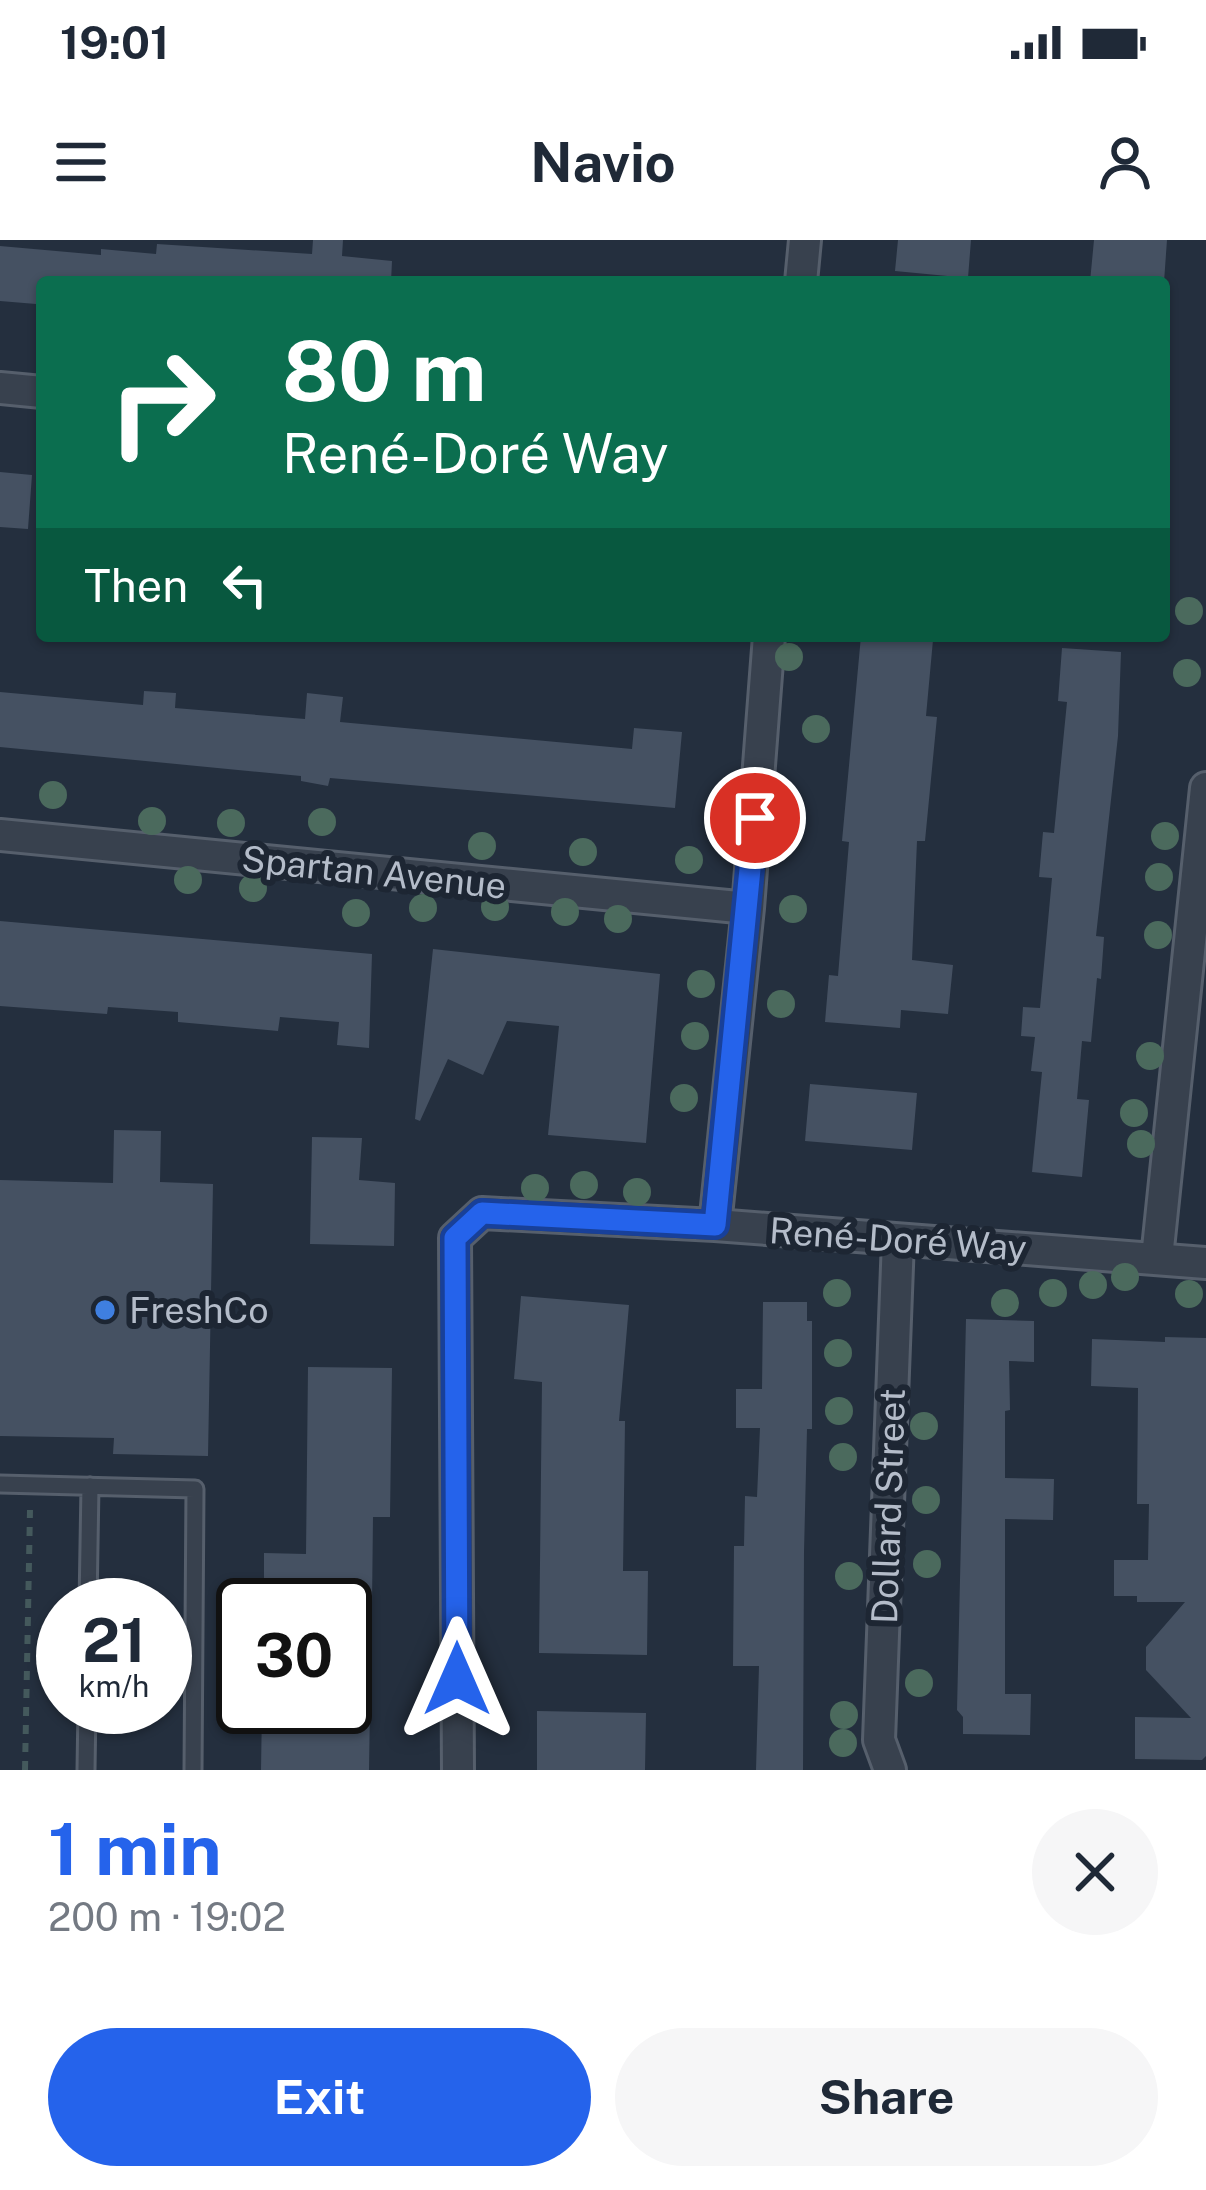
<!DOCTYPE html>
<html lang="en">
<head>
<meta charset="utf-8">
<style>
  body { margin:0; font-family:"Public Sans",sans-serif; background:#f6f6f7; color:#1f2937; height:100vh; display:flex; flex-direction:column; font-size:45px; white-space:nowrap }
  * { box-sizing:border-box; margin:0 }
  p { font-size:39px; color:#747a83 }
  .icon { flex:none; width:66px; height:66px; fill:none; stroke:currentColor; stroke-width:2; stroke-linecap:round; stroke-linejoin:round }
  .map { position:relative; height:1530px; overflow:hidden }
  .side { display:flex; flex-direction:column; background:#fff; flex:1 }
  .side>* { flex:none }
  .banner { position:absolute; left:36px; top:36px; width:1134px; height:366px; border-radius:12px; box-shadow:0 3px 9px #0004; background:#0b6e4f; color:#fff; overflow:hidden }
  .speed { position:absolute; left:36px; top:1338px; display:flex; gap:24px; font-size:60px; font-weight:700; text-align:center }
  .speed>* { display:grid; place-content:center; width:156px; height:156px; border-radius:50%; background:#fff; box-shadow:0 3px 9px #0004; line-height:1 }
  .speed small { font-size:30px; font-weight:400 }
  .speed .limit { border:6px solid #111; border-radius:18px; background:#fff; color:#111 }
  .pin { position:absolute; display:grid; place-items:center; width:102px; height:102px; color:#fff; margin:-51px; border:6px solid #fff; border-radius:50%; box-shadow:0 3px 12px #0007 }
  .me { position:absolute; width:132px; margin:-66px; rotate:0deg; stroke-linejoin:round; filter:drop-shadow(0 0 9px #0008) }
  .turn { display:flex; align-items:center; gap:42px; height:252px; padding:0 48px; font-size:54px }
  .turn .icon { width:156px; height:156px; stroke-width:2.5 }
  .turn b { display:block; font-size:84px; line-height:102px }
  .then { display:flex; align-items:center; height:114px; padding:0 48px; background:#0003; gap:24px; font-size:45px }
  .round { display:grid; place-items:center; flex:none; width:126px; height:126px; border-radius:63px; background:#f6f6f7 }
  .head { display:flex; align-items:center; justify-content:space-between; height:204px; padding:0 48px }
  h1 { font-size:72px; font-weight:700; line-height:90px; color:#2563eb }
  .button { display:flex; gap:24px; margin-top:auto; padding:24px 48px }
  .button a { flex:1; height:138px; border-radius:72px; background:#2563eb; color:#fff; font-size:48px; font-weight:700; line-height:138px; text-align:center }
  .button a+a { background:#f6f6f7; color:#1f2937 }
  .status { display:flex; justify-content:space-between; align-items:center; height:84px; padding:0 60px; background:#fff; direction:ltr }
  .status svg { height:33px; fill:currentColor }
  header { display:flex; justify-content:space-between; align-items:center; height:156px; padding:0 48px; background:#fff; font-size:54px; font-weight:700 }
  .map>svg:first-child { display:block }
  .building { fill:#455162 }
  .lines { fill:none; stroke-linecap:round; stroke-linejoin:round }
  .lane-casing { stroke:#565f6c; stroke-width:21 }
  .street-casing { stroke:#565f6c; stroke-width:36 }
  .path { stroke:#44595c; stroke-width:6; stroke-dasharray:9 9; stroke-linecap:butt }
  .lane { stroke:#38414e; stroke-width:15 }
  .street { stroke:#38414e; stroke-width:30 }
  .tree { fill:#4b6a5d }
  .route-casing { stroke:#184099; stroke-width:30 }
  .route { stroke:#2563eb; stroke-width:21 }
  .shop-dot { fill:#3f7fe0; stroke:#1d2633; stroke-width:4.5 }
  .labels { text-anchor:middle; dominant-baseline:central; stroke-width:12; stroke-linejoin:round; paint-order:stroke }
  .street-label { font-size:36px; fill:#b4bcc9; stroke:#1d2633 }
  .poi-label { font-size:36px; fill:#b4bcc9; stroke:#1d2633; text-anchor:start }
</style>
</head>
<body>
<div class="status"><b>19:01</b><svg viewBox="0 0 49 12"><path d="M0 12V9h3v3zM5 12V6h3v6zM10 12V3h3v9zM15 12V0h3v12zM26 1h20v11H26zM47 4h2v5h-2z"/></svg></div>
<header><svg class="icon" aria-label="menu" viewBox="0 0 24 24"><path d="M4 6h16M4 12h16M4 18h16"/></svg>Navio<svg class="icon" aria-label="person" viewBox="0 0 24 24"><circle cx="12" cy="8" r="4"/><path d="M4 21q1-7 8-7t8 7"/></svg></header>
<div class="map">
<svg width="1206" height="1530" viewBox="0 0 1206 1530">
  <rect width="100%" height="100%" fill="#242f3e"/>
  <path class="building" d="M313,0H343L342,16L392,21L391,42H41L36,64L0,61V6L101,15V9L156,14L157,4L312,14Z
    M898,0H971L968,38L895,31Z
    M1094,0H1167L1164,42H1090Z
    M0,232L32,235L28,289L0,287Z
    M861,396L933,400L926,476L937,477L925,601H917L912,720L953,725L948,774L901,770L900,788L825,782L829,735L838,736L849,602L842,601Z
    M1062,408L1121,412L1118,496L1096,696L1104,697L1101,739L1097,738L1091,802L1082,801L1077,859L1089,860L1082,937L1032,932L1042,832L1031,831L1035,797L1021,796L1023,767L1040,768L1052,638L1039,637L1043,592L1054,593L1067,462L1058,461Z
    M144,451L176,453L175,468L305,479L307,453L343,457L340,482L632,509L634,488L682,492L675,568L330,538L328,546L301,541V536L0,507V452L143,465Z
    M0,681L372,714L369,808L337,805L339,782L280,777L278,791L178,782V772L108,767L107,774L0,766Z
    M433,709L660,734L646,903L548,895L559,786L507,781L483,835L448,819L420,881L415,879Z
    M810,844L917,853L912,910L805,901Z
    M114,890L161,891L160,942L213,944L208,1216L113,1214L114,1198L0,1196V940L113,943Z
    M312,897L362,898L359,940L395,943L394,1006L310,1004Z
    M521,1056L629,1065L619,1181H625L623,1331H648L647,1415L539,1413L542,1142L514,1139Z
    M763,1062H807V1081H812V1189H807L804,1312L803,1530H756L759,1426H733L734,1306H744L745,1256L757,1257L760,1188H736V1149H762Z
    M966,1079L1034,1081V1122L1009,1121L1010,1170L1005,1171V1238L1054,1239L1053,1280L1005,1279V1454H1031L1030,1495L963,1494V1477L957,1470Z
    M1165,1097L1206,1098V1516L1202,1520L1135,1519V1477L1191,1478L1146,1430V1407L1185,1362H1137V1356H1114V1320H1148L1149,1264H1137L1138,1148L1091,1146L1092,1099L1165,1102Z
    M308,1127L392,1128L390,1277H373L372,1365H264V1313L306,1314Z
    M262,1467H370L369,1530H261Z
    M537,1471L646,1473L645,1530H537Z"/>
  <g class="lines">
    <defs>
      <path id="lane" d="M0,1244L195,1249L193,1530
        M88,1365L90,1246
        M86,1530L87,1467"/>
      <path id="street" d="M801,42L805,0
        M0,148L42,152
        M0,595L748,668
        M715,985L748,668L769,396
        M1157,1018L1206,548
        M458,1530L455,998L482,973L715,985L1206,1023
        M890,1530L879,1500L898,1000"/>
    </defs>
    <use href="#lane" class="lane-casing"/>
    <use href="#street" class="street-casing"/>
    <path class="path" d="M25,1530L30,1270"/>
    <use href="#lane" class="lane"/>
    <use href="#street" class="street"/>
  </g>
  <g class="tree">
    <circle cx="1189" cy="371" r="14"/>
    <circle cx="789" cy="417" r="14"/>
    <circle cx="1187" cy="433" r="14"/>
    <circle cx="816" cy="489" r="14"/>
    <circle cx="53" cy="555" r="14"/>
    <circle cx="789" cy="576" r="14"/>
    <circle cx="152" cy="581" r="14"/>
    <circle cx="322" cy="582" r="14"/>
    <circle cx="231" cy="583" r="14"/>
    <circle cx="1165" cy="596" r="14"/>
    <circle cx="482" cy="606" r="14"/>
    <circle cx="583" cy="612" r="14"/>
    <circle cx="689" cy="620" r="14"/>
    <circle cx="1159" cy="637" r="14"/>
    <circle cx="188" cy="640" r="14"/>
    <circle cx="253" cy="648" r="14"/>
    <circle cx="495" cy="667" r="14"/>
    <circle cx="423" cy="668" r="14"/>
    <circle cx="793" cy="669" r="14"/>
    <circle cx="565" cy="672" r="14"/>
    <circle cx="356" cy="673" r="14"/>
    <circle cx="618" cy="679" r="14"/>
    <circle cx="1158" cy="695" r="14"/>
    <circle cx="701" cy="744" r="14"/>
    <circle cx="781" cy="764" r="14"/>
    <circle cx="695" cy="796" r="14"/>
    <circle cx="1150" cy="816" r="14"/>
    <circle cx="684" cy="858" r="14"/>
    <circle cx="1134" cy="873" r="14"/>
    <circle cx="1141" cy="904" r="14"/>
    <circle cx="584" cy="945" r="14"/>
    <circle cx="535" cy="948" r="14"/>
    <circle cx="637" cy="952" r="14"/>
    <circle cx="1125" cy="1037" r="14"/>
    <circle cx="1093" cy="1045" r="14"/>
    <circle cx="837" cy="1053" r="14"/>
    <circle cx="1053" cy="1053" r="14"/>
    <circle cx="1189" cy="1054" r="14"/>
    <circle cx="1005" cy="1063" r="14"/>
    <circle cx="838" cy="1113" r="14"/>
    <circle cx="839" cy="1171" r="14"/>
    <circle cx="924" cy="1186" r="14"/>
    <circle cx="843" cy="1217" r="14"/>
    <circle cx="926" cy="1260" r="14"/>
    <circle cx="927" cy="1324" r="14"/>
    <circle cx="849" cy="1336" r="14"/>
    <circle cx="919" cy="1443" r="14"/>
    <circle cx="844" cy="1475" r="14"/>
    <circle cx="843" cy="1503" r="14"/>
  </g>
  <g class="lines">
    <defs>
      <path id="route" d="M457,1439L455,998L482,973L715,985L755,578"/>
    </defs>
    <use href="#route" class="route-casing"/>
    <use href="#route" class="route"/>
  </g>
  <circle class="shop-dot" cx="105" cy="1070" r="12"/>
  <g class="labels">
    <g class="street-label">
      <text transform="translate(374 632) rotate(6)">Spartan Avenue</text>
      <text transform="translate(898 999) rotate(4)">René-Doré Way</text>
      <text transform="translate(888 1266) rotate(-88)">Dollard Street</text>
    </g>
    <g class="poi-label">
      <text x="129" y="1070">FreshCo</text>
    </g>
  </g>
</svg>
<div class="speed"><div>21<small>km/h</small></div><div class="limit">30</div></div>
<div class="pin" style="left:755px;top:578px;background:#d93025"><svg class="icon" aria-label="arrive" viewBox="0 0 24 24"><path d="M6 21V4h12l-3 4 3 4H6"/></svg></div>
<svg class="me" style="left:457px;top:1439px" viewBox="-20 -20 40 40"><path d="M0-17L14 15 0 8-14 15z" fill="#2563eb" stroke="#fff" stroke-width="4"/></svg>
<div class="banner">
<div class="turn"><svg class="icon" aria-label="right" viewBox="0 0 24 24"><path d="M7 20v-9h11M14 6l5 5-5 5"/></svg><div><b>80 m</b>René-Doré Way</div></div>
<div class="then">Then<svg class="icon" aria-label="left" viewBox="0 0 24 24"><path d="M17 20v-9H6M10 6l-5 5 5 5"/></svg></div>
</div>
</div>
<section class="side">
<div class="head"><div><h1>1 min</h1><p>200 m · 19:02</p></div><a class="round"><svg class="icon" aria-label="close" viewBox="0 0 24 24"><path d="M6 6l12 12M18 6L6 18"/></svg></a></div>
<div class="button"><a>Exit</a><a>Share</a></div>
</section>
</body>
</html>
